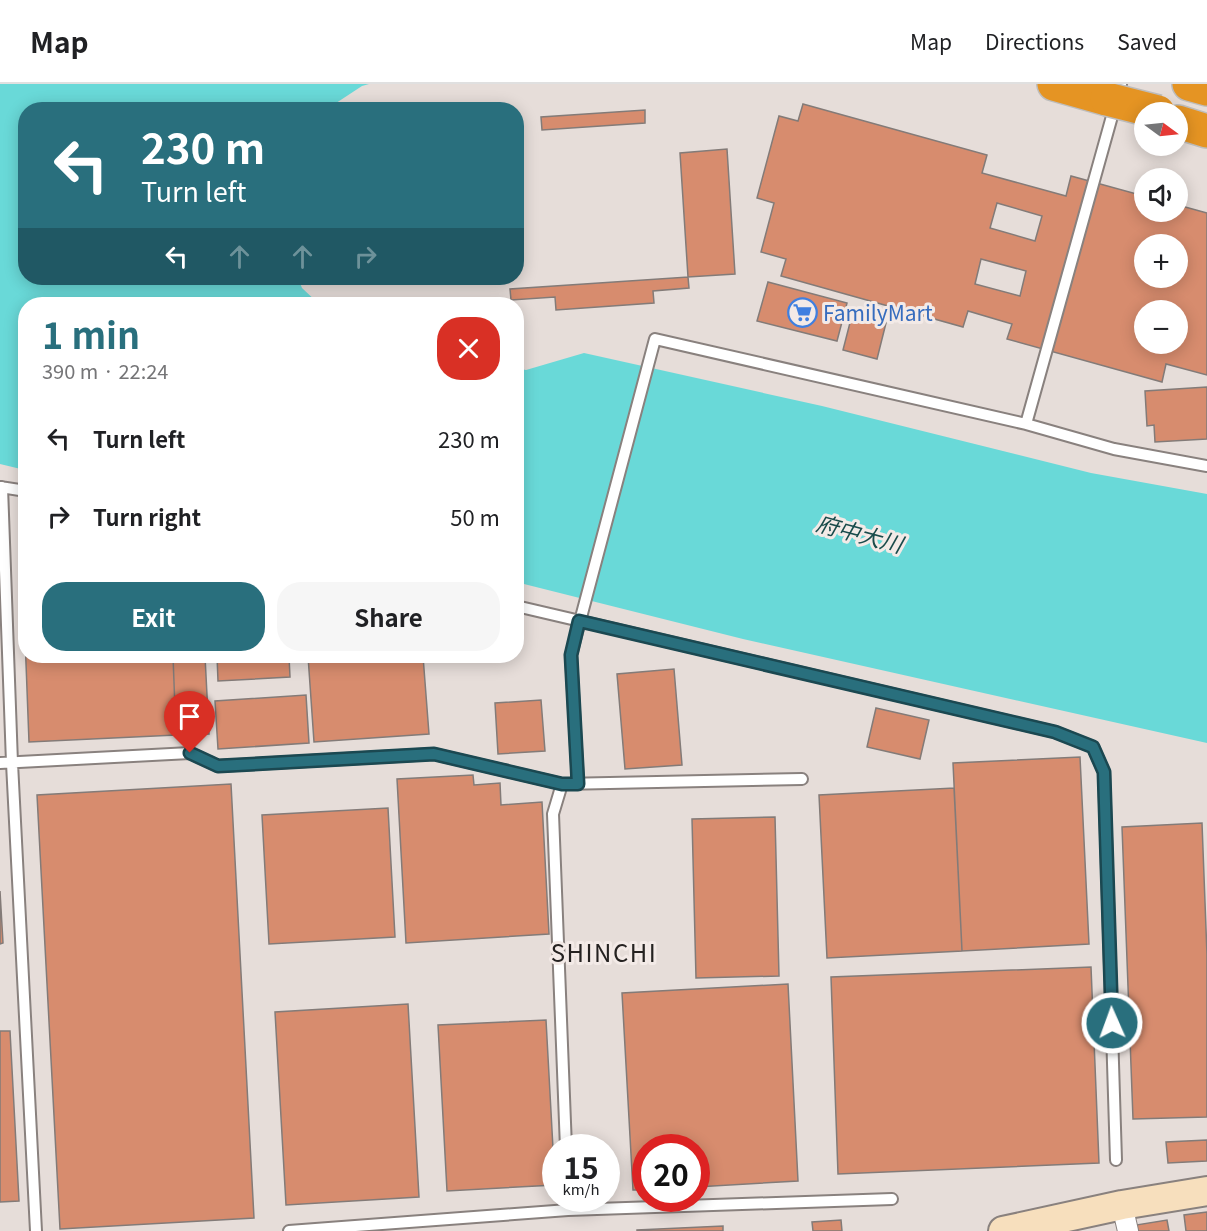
<!DOCTYPE html>
<html lang="en">
<head>
<meta charset="utf-8">
<style>
  body { margin:0; font-family:Georgia,"Noto Sans JP",serif; background:#f6f6f6; color:#202124; height:100vh; display:flex; flex-direction:column; font-size:22px; white-space:nowrap }
  * { box-sizing:border-box; margin:0 }
  p { font-size:20px; color:#757577 }
  .icon { flex:none; width:33px; height:33px; fill:none; stroke:currentColor; stroke-width:2; stroke-linecap:round; stroke-linejoin:round }
  .map { position:relative; flex:1; overflow:hidden }
  .details { position:absolute; left:18px; top:213px; width:506px; height:366px; display:flex; flex-direction:column; background:#fff; border-radius:24px; box-shadow:0 3px 15px #0003 }
  .details>* { flex:none }
  .guide { position:absolute; left:18px; top:18px; width:506px; height:183px; border-radius:24px; box-shadow:0 3px 15px #0003; background:#296f7d; color:#fff; overflow:hidden }
  .needle { width:39px; rotate:105deg }
  .tools { position:absolute; left:1134px; top:18px; display:grid; gap:12px }
  .tools a { display:grid; place-items:center; width:54px; height:54px; border-radius:50%; background:#fff; box-shadow:0 3px 15px #0003; font-size:30px }
  .speed { position:absolute; left:542px; top:1050px; display:flex; gap:12px; font-size:30px; font-weight:700; text-align:center }
  .speed>* { display:grid; place-content:center; width:78px; height:78px; border-radius:50%; background:#fff; box-shadow:0 3px 15px #0003; line-height:1 }
  .speed small { font-size:15px; font-weight:400 }
  .speed .limit { border:9px solid #d22; background:#fff; color:#111 }
  .pin { position:absolute; display:grid; place-items:center; width:51px; height:51px; color:#fff; margin:-62px -26px; border-radius:50% 50% 50% 0; rotate:-45deg; box-shadow:0 0 6px #0007 }
  .pin .icon { rotate:45deg }
  .me { position:absolute; width:66px; margin:-33px; rotate:358deg; stroke-linejoin:round; filter:drop-shadow(0 0 4px #0008) }
  .turn { display:flex; align-items:center; gap:21px; height:126px; padding:0 24px; font-size:27px }
  .turn .icon { width:78px; height:78px; stroke-width:2.5 }
  .turn b { display:block; font-size:42px; line-height:51px }
  .lanes { display:flex; align-items:center; height:57px; padding:0 24px; background:#0003; justify-content:center; gap:30px; direction:ltr }
  .lanes .off { opacity:.35 }
  .round { display:grid; place-items:center; flex:none; width:63px; height:63px; border-radius:24px; background:#f6f6f6 }
  .summary { display:flex; align-items:center; justify-content:space-between; height:102px; padding:0 24px }
  h1 { font-size:36px; font-weight:700; line-height:45px; color:#296f7d }
  .cta { display:flex; gap:12px; margin-top:auto; padding:12px 24px }
  .cta a { flex:1; height:69px; border-radius:24px; background:#296f7d; color:#fff; font-size:24px; font-weight:700; line-height:69px; text-align:center }
  .cta a+a { background:#f6f6f6; color:#202124 }
  ul { padding:0; list-style:none }
  li { display:flex; align-items:center; gap:18px; height:78px; padding:0 24px }
  li div { flex:1 }
  li b { display:block; font-size:22px }
  li em { font-style:normal }
  header { display:flex; align-items:center; gap:36px; box-sizing:border-box; height:84px; padding:0 30px; background:#fff; border-bottom:2px solid #e0e0e0 }
  header strong { font-size:28px }
  nav { display:flex; gap:33px; margin-inline-start:auto; font-size:21px }
  .map>svg:first-child { display:block }
  .water { fill:#69d9d8 }
  .building { fill:#d78c6e; stroke:#837b78; stroke-width:1.5; fill-rule:evenodd }
  .lines { fill:none; stroke-linecap:round; stroke-linejoin:round }
  .service-casing { stroke:#89817e; stroke-width:14 }
  .minor-casing { stroke:#89817e; stroke-width:22 }
  .secondary-casing { stroke:#89817e; stroke-width:32 }
  .motorway-casing { stroke:#bebdbc; stroke-width:36 }
  .service { stroke:#fff; stroke-width:10 }
  .minor { stroke:#fff; stroke-width:20 }
  .secondary { stroke:#f7dfbd; stroke-width:28 }
  .motorway { stroke:#e59423; stroke-width:33 }
  .motorway-bridge-casing { stroke:#bebdbc; stroke-width:36; stroke-linecap:butt }
  .motorway-bridge { stroke:#e59423; stroke-width:33 }
  .route-casing { stroke:#1b4851; stroke-width:15 }
  .route { stroke:#296f7d; stroke-width:10 }
  .labels { text-anchor:middle; dominant-baseline:central; stroke-width:6; stroke-linejoin:round; paint-order:stroke }
  .shop-label { font-size:21px; fill:#366cbe; stroke:#f3eae7; text-anchor:start }
  .water-label { font-size:22px; font-style:italic; fill:#194b4b; stroke:#f3eae7 }
  .quarter-label { font-size:24px; letter-spacing:1.5px; fill:#252221; stroke:#f3eae7 }
</style>
</head>
<body>
<header>
<strong>Map</strong>
<nav><a>Map</a><a>Directions</a><a>Saved</a></nav>
</header>
<div class="map">
<svg width="1207" height="1147" viewBox="0 0 1207 1147">
  <rect width="100%" height="100%" fill="#e6ddd9"/>
  <path class="water" d="M0,0H369L362,2L327,25L26,26V194H298L302,204L319,220H26L25,386L0,380Z
    M584,269L822,322L1091,389L1207,410V659L743,555L516,498V284L526,286Z"/>
  <path class="building" d="M803,20L987,71L982,89L1066,112L1071,92L1144,112V128H1178V121L1207,129V291L1166,280L1162,298L1007,255L1012,240L968,227L963,243L781,192L786,175L761,168L774,119L757,114L779,32L798,37ZM997,119L1042,132L1035,157L990,144ZM1144,160H1178V194H1144ZM981,175L1026,187L1020,212L975,200ZM1144,226H1178V260H1144Z
    M645,26V39L542,46L541,33Z
    M727,65L735,190L688,193L680,69Z
    M688,193L689,204L653,207L654,219L556,226L555,213L511,216L510,205Z
    M768,198L847,219L837,257L757,237Z
    M852,231L886,239L877,275L843,266Z
    M1207,303V355L1155,358L1154,341L1147,342L1145,307Z
    M25,553L26,572H173L176,651L29,658Z
    M173,572H205L209,650L176,651Z
    M217,572H289L290,593L218,597Z
    M308,572H423L429,650L314,658Z
    M674,585L682,681L625,685L617,590Z
    M306,611L309,659L218,665L215,617Z
    M541,616L545,667L498,670L495,619Z
    M876,624L929,636L920,675L867,663Z
    M1080,673L1089,860L962,867L953,679Z
    M473,691L474,701L500,699L501,721L542,718L549,850L406,859L397,695Z
    M231,700L254,1134L60,1145L37,711Z
    M954,704L962,867L827,874L819,711Z
    M388,724L395,853L269,860L262,731Z
    M775,733L779,892L696,894L692,735Z
    M1202,739L1207,871V1033L1133,1035L1122,743Z
    M0,807L3,859L0,860Z
    M1091,883L1099,1079L838,1090L831,893Z
    M788,900L798,1097L696,1103V1064H645V1106H633L622,909Z
    M408,920L419,1113L286,1121L275,928Z
    M546,936L555,1101L447,1107L438,941Z
    M0,947H10L19,1117L0,1118Z
    M1207,1056V1077L1168,1079L1166,1058Z
    M1207,1128V1147H1186L1184,1131Z
    M841,1136L842,1147H813L812,1138Z
    M1167,1136L1169,1147H1137L1136,1141Z
    M723,1142V1147H637V1146Z"/>
  <g class="lines">
    <defs>
      <path id="service" d="M1026,340L1121,0
        M0,403L26,407
        M2,403L12,679L36,1147
        M516,522L1055,648L1093,663L1104,688L1116,1076
        M0,679L190,669L218,682L434,670L562,700L802,695
        M562,700L553,730L566,1064
        M578,700L571,571L655,255L1026,340L1114,365L1207,382
        M289,1147L568,1126L892,1115"/>
      <path id="minor" d="M1122,1121L1128,1147"/>
      <path id="secondary" d="M1003,1147L1122,1121L1207,1107"/>
      <path id="motorway" d="M1054,0L1107,15
        M1189,0L1207,5
        M1178,38L1207,47"/>
    </defs>
    <use href="#service" class="service-casing"/>
    <use href="#minor" class="minor-casing"/>
    <use href="#secondary" class="secondary-casing"/>
    <use href="#motorway" class="motorway-casing"/>
    <use href="#service" class="service"/>
    <use href="#minor" class="minor"/>
    <use href="#secondary" class="secondary"/>
    <use href="#motorway" class="motorway"/>
    <defs>
      <path id="motorway-bridge" d="M1107,15L1158,28"/>
    </defs>
    <use href="#motorway-bridge" class="motorway-bridge-casing"/>
    <use href="#motorway-bridge" class="motorway-bridge"/>
  </g>
  <g class="lines">
    <defs>
      <path id="route" d="M190,669L218,682L434,670L562,700H578L571,571L579,537L1055,648L1093,663L1104,688L1112,939"/>
    </defs>
    <use href="#route" class="route-casing"/>
    <use href="#route" class="route"/>
  </g>
  <defs>
    <symbol id="supermarket-ring" viewBox="-11 -11 22 22"><circle r="9.5" fill="#f3eae7" stroke="#3f7fe0" stroke-width="1.5"/><path d="M-6-5.5h2.5l.6 2H6L4.5 2H-2.5L-4.4-4H-6ZM-1.5 3.2a1.3 1.3 0 1 0 .1 0ZM3 3.2a1.3 1.3 0 1 0 .1 0Z" fill="#3f7fe0"/></symbol>
  </defs>
  <g fill-rule="evenodd">
    <use href="#supermarket-ring" x="786" y="212" width="33" height="33"/>
  </g>
  <g class="labels">
    <g class="shop-label">
      <text x="823" y="228">FamilyMart</text>
    </g>
    <g class="water-label">
      <text transform="translate(860 448) rotate(15)">府中大川</text>
    </g>
    <g class="quarter-label">
      <text x="604" y="867">SHINCHI</text>
    </g>
  </g>
</svg>
<div class="tools">
<a><svg class="needle" viewBox="-14 -14 28 28"><path d="M0-13l5 13h-10z" fill="#e53935"/><path d="M0 13l5-13h-10z" fill="#757577"/></svg></a>
<a><svg class="icon" aria-label="sound" viewBox="0 0 24 24"><path d="M4 9h4l5-4v14l-5-4H4zM17 9q2 3 0 6"/></svg></a>
<a>+</a>
<a>−</a>
</div>
<div class="speed"><div>15<small>km/h</small></div><div class="limit">20</div></div>
<div class="pin" style="left:190px;top:669px;background:#d93025"><svg class="icon" aria-label="arrive" viewBox="0 0 24 24"><path d="M6 21V4h12l-3 4 3 4H6"/></svg></div>
<svg class="me" style="left:1112px;top:939px" viewBox="-20 -20 40 40"><circle r="17" fill="#296f7d" stroke="#fff" stroke-width="3"/><path d="M0-11L8 9 0 5-8 9z" fill="#fff"/></svg>
<div class="guide">
<div class="turn"><svg class="icon" aria-label="left" viewBox="0 0 24 24"><path d="M17 20v-9H6M10 6l-5 5 5 5"/></svg><div><b>230 m</b>Turn left</div></div>
<div class="lanes"><svg class="icon" aria-label="left" viewBox="0 0 24 24"><path d="M17 20v-9H6M10 6l-5 5 5 5"/></svg><svg class="icon off" aria-label="ahead" viewBox="0 0 24 24"><path d="M12 20V5M6 11l6-6 6 6"/></svg><svg class="icon off" aria-label="ahead" viewBox="0 0 24 24"><path d="M12 20V5M6 11l6-6 6 6"/></svg><svg class="icon off" aria-label="right" viewBox="0 0 24 24"><path d="M7 20v-9h11M14 6l5 5-5 5"/></svg></div>
</div>
<section class="details">
<div class="summary"><div><h1>1 min</h1><p>390 m · 22:24</p></div><a class="round" style="background:#d93025;color:#fff"><svg class="icon" aria-label="close" viewBox="0 0 24 24"><path d="M6 6l12 12M18 6L6 18"/></svg></a></div>
<ul>
<li><svg class="icon" aria-label="left" viewBox="0 0 24 24"><path d="M17 20v-9H6M10 6l-5 5 5 5"/></svg><div><b>Turn left</b></div><em>230 m</em></li>
<li><svg class="icon" aria-label="right" viewBox="0 0 24 24"><path d="M7 20v-9h11M14 6l5 5-5 5"/></svg><div><b>Turn right</b></div><em>50 m</em></li>
</ul>
<div class="cta"><a>Exit</a><a>Share</a></div>
</section>
</div>
</body>
</html>
